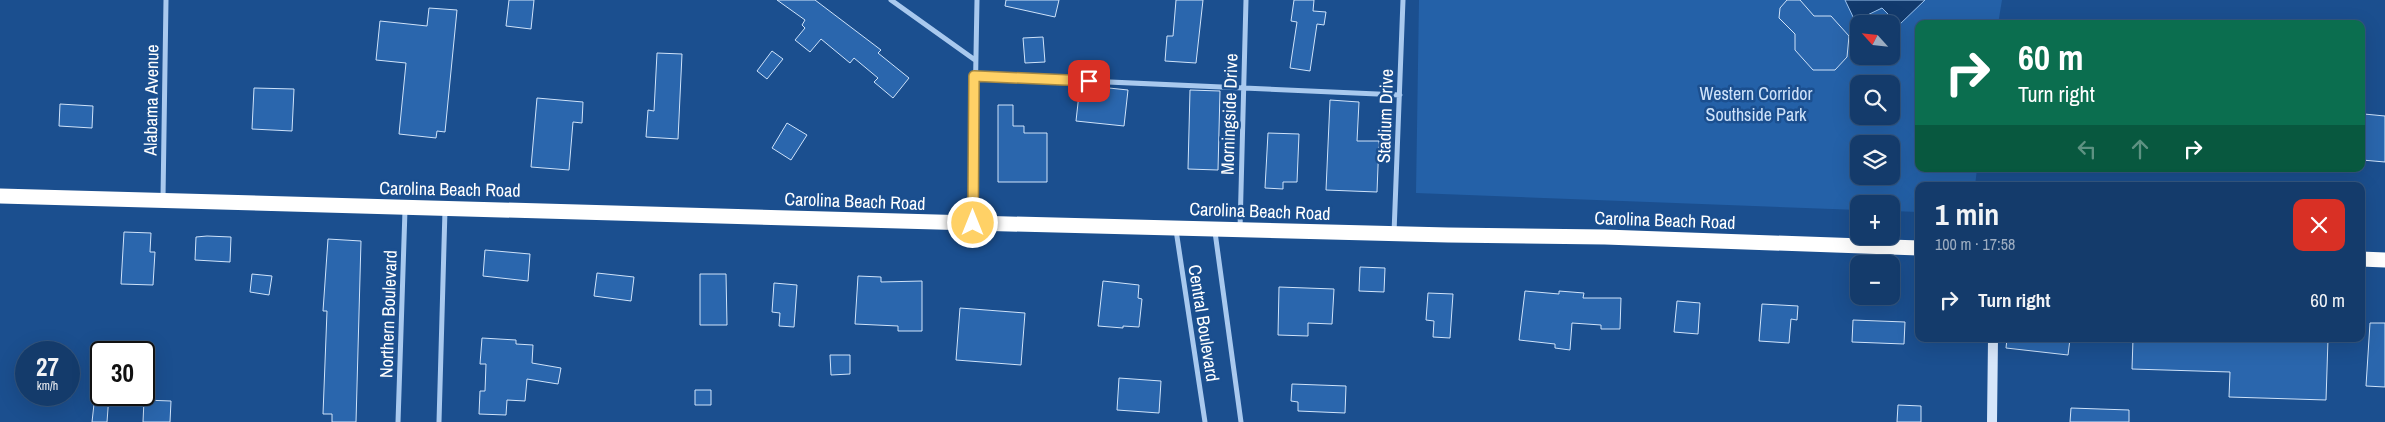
<!DOCTYPE html>
<html lang="en">
<head>
<meta charset="utf-8">
<style>
  body { margin:0; font-family:"Archivo Narrow",sans-serif; background:#1d4271; color:#f1f3f6; height:100vh; display:flex; flex-direction:column; font-size:19px; white-space:nowrap }
  * { box-sizing:border-box; margin:0 }
  p { font-size:16px; color:#9dadc1 }
  .icon { flex:none; width:28px; height:28px; fill:none; stroke:currentColor; stroke-width:2; stroke-linecap:round; stroke-linejoin:round }
  .map { position:relative; flex:1; overflow:hidden }
  .drawer { position:absolute; left:1915px; top:182px; width:450px; height:160px; display:flex; flex-direction:column; background:#143b6b; border-radius:10px; box-shadow:0 5px 20px #0002,0 0 0 1px #33557e }
  .drawer>* { flex:none }
  .hud { position:absolute; left:1915px; top:20px; width:450px; height:152px; border-radius:10px; box-shadow:0 5px 20px #0002,0 0 0 1px #33557e; background:#0b6e4f; color:#fff; overflow:hidden }
  .needle { width:32px; rotate:297deg }
  .fabs { position:absolute; left:1850px; top:15px; display:grid; gap:10px }
  .fabs a { display:grid; place-items:center; width:50px; height:50px; border-radius:10px; background:#143b6b; box-shadow:0 5px 20px #0002,0 0 0 1px #33557e; font-size:25px }
  .speed { position:absolute; left:15px; top:341px; display:flex; gap:10px; font-size:25px; font-weight:700; text-align:center }
  .speed>* { display:grid; place-content:center; width:65px; height:65px; border-radius:50%; background:#143b6b; box-shadow:0 5px 20px #0002,0 0 0 1px #33557e; line-height:1 }
  .speed small { font-size:12px; font-weight:400 }
  .speed .limit { border:2px solid #111; border-radius:8px; background:#fff; color:#111 }
  .pin { position:absolute; display:grid; place-items:center; width:42px; height:42px; color:#fff; margin:-21px; border-radius:10px; box-shadow:0 2px 8px #0006 }
  .me { position:absolute; width:55px; margin:-28px; rotate:0deg; stroke-linejoin:round; filter:drop-shadow(0 0 4px #0008) }
  .turn { display:flex; align-items:center; gap:18px; height:105px; padding:0 20px; font-size:22px }
  .turn .icon { width:65px; height:65px; stroke-width:2.5 }
  .turn b { display:block; font-size:35px; line-height:42px }
  .lanes { display:flex; align-items:center; height:48px; padding:0 20px; background:#0003; justify-content:center; gap:25px; direction:ltr }
  .lanes .off { opacity:.35 }
  .round { display:grid; place-items:center; flex:none; width:52px; height:52px; border-radius:10px; background:#1d4271 }
  .overview { display:flex; align-items:center; justify-content:space-between; height:85px; padding:0 20px }
  h1 { font-size:30px; font-weight:800; line-height:38px }
  ul { padding:0; list-style:none }
  li { display:flex; align-items:center; gap:15px; height:65px; padding:0 20px }
  li div { flex:1 }
  li b { display:block; font-size:19px }
  li em { font-style:normal }
  .map>svg:first-child { display:block }
  .green { fill:#2461a8; fill-rule:evenodd }
  .water { fill:#123a6d; stroke:#9cc4f0 }
  .building { fill:#2a66ad; stroke:#cfe3fa }
  .lines { fill:none; stroke-linecap:round; stroke-linejoin:round }
  .street { stroke:#a9c9ee; stroke-width:5 }
  .secondary { stroke:#d6e6fa; stroke-width:10 }
  .highway { stroke:#fff; stroke-width:15 }
  .route-casing { stroke:#a68842; stroke-width:12 }
  .route { stroke:#ffd166; stroke-width:9 }
  .labels { text-anchor:middle; dominant-baseline:central; stroke-width:5; stroke-linejoin:round; paint-order:stroke }
  .park-label { font-size:18px; fill:#cfe3fa; stroke:#1b4f8f }
  .street-label { font-size:18px; fill:#fff; stroke:#1b4f8f }
</style>
</head>
<body>
<div class="map">
<svg width="2385" height="422" viewBox="0 0 2385 422">
  <rect width="100%" height="100%" fill="#1b4f8f"/>
  <path class="green" d="M1419,0H2002L1998,24H1919V169H1977L1975,186H1919V212L1891,211V204H1859V210L1416,193ZM1859,24H1891V56H1859ZM1859,84H1891V116H1859ZM1859,144H1891V176H1859Z"/>
  <path class="water" d="M1845,0H1925L1899,25L1882,8L1855,21Z"/>
  <path class="building" d="M509,0H534L531,29L506,26Z
    M777,0H815L881,50L878,53L909,78L893,98L874,82L878,78L854,58L850,63L821,39L810,52L795,40L805,28L802,25L805,20Z
    M1006,0H1059L1055,17L1005,6Z
    M1176,0H1203L1196,63L1165,61L1167,36H1173Z
    M1294,0H1314L1313,11L1326,12L1324,25L1317,24L1310,71L1290,68L1297,22L1291,21Z
    M1787,0H1800L1814,16H1831L1849,36L1847,57L1835,70H1813L1795,50V34L1779,18L1780,8Z
    M429,8L457,10L445,132L437,131L436,138L399,134L406,63L376,60L380,21L427,26Z
    M1043,37L1045,62L1025,63L1023,38Z
    M772,51L783,59L767,79L757,71Z
    M657,53L682,54L678,139L646,137L648,110L654,111Z
    M1080,85L1128,90L1124,126L1076,121Z
    M254,88L294,89L292,131L252,129Z
    M1190,90L1220,91L1218,170L1188,169Z
    M537,98L583,102L582,123L573,122L569,170L531,167Z
    M1330,100L1359,102L1357,141H1379L1377,192L1326,190Z
    M60,104L93,106L92,128L59,126Z
    M998,105H1013V126H1024V133H1047V182H998Z
    M2364,114L2385,116V162L2362,160Z
    M787,123L807,135L791,160L772,148Z
    M1268,133L1299,134L1297,182H1283V189L1265,188Z
    M124,232L151,233L150,252H155L153,285L121,284Z
    M207,236L231,237L230,262L195,260L196,237Z
    M328,239L361,241L356,422H332V414H323L327,311H323Z
    M485,250L530,254L528,281L483,276Z
    M1360,267L1385,268L1384,292L1359,291Z
    M597,273L634,277L631,301L594,296Z
    M252,274L272,276L269,295L250,292Z
    M700,274H726L727,325H700Z
    M858,276L881,277V282L922,281V331H898V326L855,324Z
    M1103,281L1139,285L1138,298L1142,299L1139,327L1123,326V328L1098,326Z
    M774,283L797,285L794,327L779,326L780,313L772,312Z
    M1279,287L1334,289L1332,324L1308,323V336L1278,335Z
    M1525,291L1559,294V291L1584,293L1583,298H1621L1620,329H1601V325L1572,323L1570,350L1555,348V344L1519,340Z
    M1428,293L1453,294L1450,338L1433,337L1434,321L1426,320Z
    M1677,301L1700,303L1698,334L1674,332Z
    M1762,304L1798,306L1797,320L1791,319L1789,343L1759,341Z
    M960,308L1025,313L1021,365L956,360Z
    M1853,320L1905,322L1904,344L1852,342Z
    M2370,323H2385V387L2366,386Z
    M482,338L516,340V344L533,345L532,363L561,368L558,384L527,379L525,401L507,400L506,415L479,414L480,391H485L486,364H480Z
    M2007,339H2070L2068,355L2006,348Z
    M2133,339H2328L2326,400L2229,397L2230,372L2132,369Z
    M830,355H850V374L831,375Z
    M1119,378L1161,381L1159,413L1117,410Z
    M1292,384L1346,386L1345,413L1298,411V402L1291,401Z
    M695,390H711V405H695Z
    M95,395H109L107,422H92Z
    M144,400L171,401L170,422H143Z
    M1898,405L1921,406V422H1897Z
    M2071,408L2129,410V422H2070Z"/>
  <g class="lines">
    <path class="street" d="M891,0L975,60
      M974,76L1400,95
      M163,198L166,0
      M973,220L977,0
      M1240,229L1246,0
      M1176,230L1205,422
      M1215,232L1241,422
      M1394,233L1403,0
      M398,422L405,210
      M439,422L445,210"/>
    <path class="secondary" d="M1992,422L1993,339"/>
    <path class="highway" d="M0,196L973,223L1448,235L1605,237L1919,248
      M2361,259L2385,260"/>
  </g>
  <g class="lines">
    <defs>
      <path id="route" d="M973,223L974,76L1089,81"/>
    </defs>
    <use href="#route" class="route-casing"/>
    <use href="#route" class="route"/>
  </g>
  <g class="labels">
    <g class="park-label">
      <text x="1756" y="93">Western Corridor<tspan x="1756" dy="21">Southside Park</tspan></text>
    </g>
    <g class="street-label">
      <text transform="translate(151 100) rotate(-89)">Alabama Avenue</text>
      <text transform="translate(1229 114) rotate(-88)">Morningside Drive</text>
      <text transform="translate(1385 116) rotate(-88)">Stadium Drive</text>
      <text transform="translate(450 189) rotate(1)">Carolina Beach Road</text>
      <text transform="translate(855 201) rotate(2)">Carolina Beach Road</text>
      <text transform="translate(1260 211) rotate(2)">Carolina Beach Road</text>
      <text transform="translate(1665 220) rotate(2)">Carolina Beach Road</text>
      <text transform="translate(388 314) rotate(-88)">Northern Boulevard</text>
      <text transform="translate(1204 323) rotate(81)">Central Boulevard</text>
    </g>
  </g>
</svg>
<div class="fabs">
<a><svg class="needle" viewBox="-14 -14 28 28"><path d="M0-13l5 13h-10z" fill="#e53935"/><path d="M0 13l5-13h-10z" fill="#9dadc1"/></svg></a>
<a><svg class="icon" aria-label="search" viewBox="0 0 24 24"><circle cx="10" cy="10" r="6"/><path d="M15 15l6 6"/></svg></a>
<a><svg class="icon" aria-label="layers" viewBox="0 0 24 24"><path d="M12 4l9 5-9 5-9-5zM3 14l9 5 9-5"/></svg></a>
<a>+</a>
<a>−</a>
</div>
<div class="speed"><div>27<small>km/h</small></div><div class="limit">30</div></div>
<div class="pin" style="left:1089px;top:81px;background:#d93025"><svg class="icon" aria-label="arrive" viewBox="0 0 24 24"><path d="M6 21V4h12l-3 4 3 4H6"/></svg></div>
<svg class="me" style="left:973px;top:223px" viewBox="-20 -20 40 40"><circle r="17" fill="#ffd166" stroke="#fff" stroke-width="3"/><path d="M0-11L8 9 0 5-8 9z" fill="#fff"/></svg>
<div class="hud">
<div class="turn"><svg class="icon" aria-label="right" viewBox="0 0 24 24"><path d="M7 20v-9h11M14 6l5 5-5 5"/></svg><div><b>60 m</b>Turn right</div></div>
<div class="lanes"><svg class="icon off" aria-label="left" viewBox="0 0 24 24"><path d="M17 20v-9H6M10 6l-5 5 5 5"/></svg><svg class="icon off" aria-label="ahead" viewBox="0 0 24 24"><path d="M12 20V5M6 11l6-6 6 6"/></svg><svg class="icon" aria-label="right" viewBox="0 0 24 24"><path d="M7 20v-9h11M14 6l5 5-5 5"/></svg></div>
</div>
<section class="drawer">
<div class="overview"><div><h1>1 min</h1><p>100 m · 17:58</p></div><a class="round" style="background:#d93025;color:#fff"><svg class="icon" aria-label="close" viewBox="0 0 24 24"><path d="M6 6l12 12M18 6L6 18"/></svg></a></div>
<ul>
<li><svg class="icon" aria-label="right" viewBox="0 0 24 24"><path d="M7 20v-9h11M14 6l5 5-5 5"/></svg><div><b>Turn right</b></div><em>60 m</em></li>
</ul>
</section>
</div>
</body>
</html>
